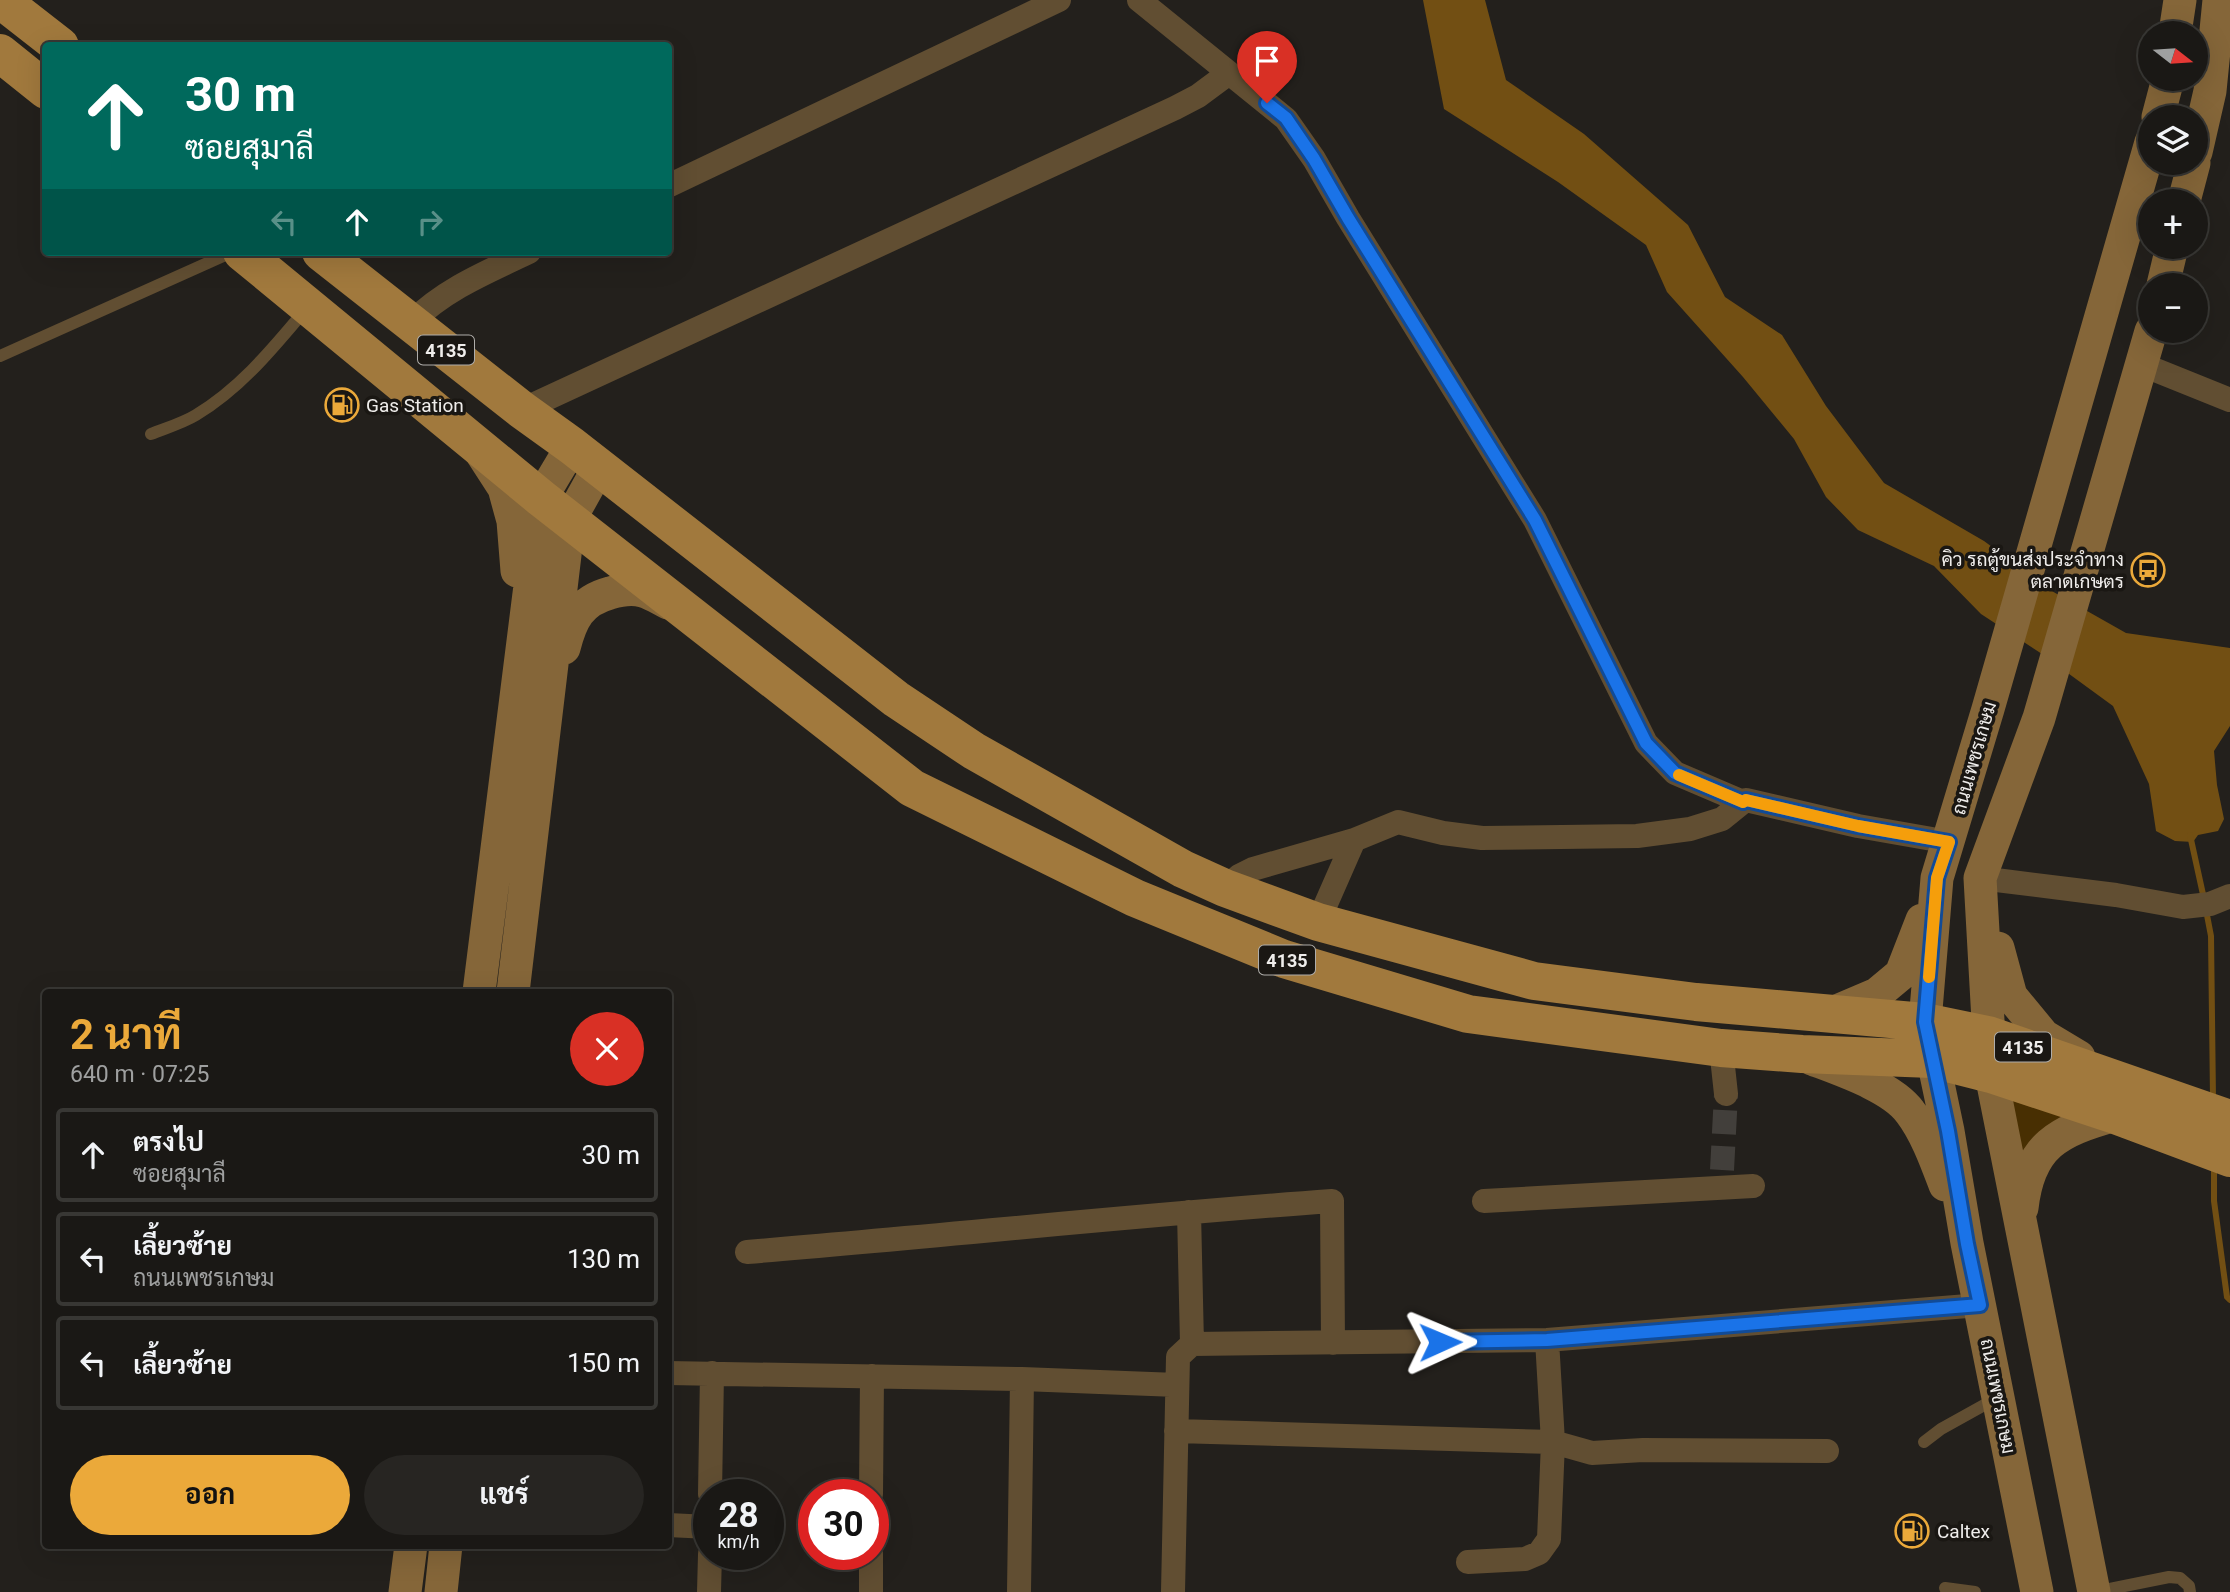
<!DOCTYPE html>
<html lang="th">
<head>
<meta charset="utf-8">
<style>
  body { margin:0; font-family:Roboto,Sarabun,sans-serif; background:#272522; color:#f1f3f6; height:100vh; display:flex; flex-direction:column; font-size:26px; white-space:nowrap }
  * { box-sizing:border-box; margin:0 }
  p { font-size:23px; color:#9fa0a0 }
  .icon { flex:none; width:38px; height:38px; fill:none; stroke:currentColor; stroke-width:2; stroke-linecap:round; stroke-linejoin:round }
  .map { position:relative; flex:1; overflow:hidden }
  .drawer { position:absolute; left:42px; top:989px; width:630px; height:560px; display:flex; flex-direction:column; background:#1a1815; border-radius:7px; box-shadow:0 7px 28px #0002,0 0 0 2px #383734 }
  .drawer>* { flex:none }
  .top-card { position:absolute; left:42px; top:42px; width:630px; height:214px; border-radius:7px; box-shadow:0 7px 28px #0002,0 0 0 2px #383734; background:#00695c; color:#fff; overflow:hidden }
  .needle { width:46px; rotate:107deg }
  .controls { position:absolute; left:2138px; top:21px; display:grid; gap:14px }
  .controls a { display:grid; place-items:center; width:70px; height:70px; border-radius:50%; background:#1a1815; box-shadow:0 7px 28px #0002,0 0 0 2px #383734; font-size:35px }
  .speed { position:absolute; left:693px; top:1479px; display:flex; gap:14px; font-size:35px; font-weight:700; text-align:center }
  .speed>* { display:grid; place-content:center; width:91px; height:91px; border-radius:50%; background:#1a1815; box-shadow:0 7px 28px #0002,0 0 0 2px #383734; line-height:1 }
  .speed small { font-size:18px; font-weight:400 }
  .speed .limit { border:10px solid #d22; background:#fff; color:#111 }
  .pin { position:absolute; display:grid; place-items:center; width:60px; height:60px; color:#fff; margin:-72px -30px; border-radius:50% 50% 50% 0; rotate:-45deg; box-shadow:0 0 7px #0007 }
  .pin .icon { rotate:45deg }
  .me { position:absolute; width:77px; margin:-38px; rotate:89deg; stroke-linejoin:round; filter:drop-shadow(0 0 5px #0008) }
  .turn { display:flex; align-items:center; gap:24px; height:147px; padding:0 28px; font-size:32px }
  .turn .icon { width:91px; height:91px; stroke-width:2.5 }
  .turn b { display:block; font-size:49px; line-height:60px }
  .lanes { display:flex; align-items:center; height:66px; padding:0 28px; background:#0003; justify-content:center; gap:35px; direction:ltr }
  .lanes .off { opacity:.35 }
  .round { display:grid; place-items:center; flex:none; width:74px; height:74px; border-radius:37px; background:#272522 }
  .head { display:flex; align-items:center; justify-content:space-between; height:119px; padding:0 28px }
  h1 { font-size:42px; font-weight:700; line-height:52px; color:#eba93a }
  .button { display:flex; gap:14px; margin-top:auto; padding:14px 28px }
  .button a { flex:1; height:80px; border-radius:42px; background:#eba93a; color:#111; font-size:28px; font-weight:700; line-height:80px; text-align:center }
  .button a+a { background:#272522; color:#f1f3f6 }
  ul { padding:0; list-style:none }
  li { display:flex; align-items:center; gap:21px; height:94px; margin:0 14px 10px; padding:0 14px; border:4px solid #383734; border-radius:7px }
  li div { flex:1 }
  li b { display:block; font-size:26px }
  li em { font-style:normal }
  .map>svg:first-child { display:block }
  .green { fill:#482f02 }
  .water { fill:#724f13 }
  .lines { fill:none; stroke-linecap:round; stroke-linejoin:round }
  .stream { stroke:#724f13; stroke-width:6 }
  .minor-tunnel { stroke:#423f3b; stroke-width:24; stroke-dasharray:24 12; stroke-linecap:butt }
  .service { stroke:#614e32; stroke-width:12 }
  .minor { stroke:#614e32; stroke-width:24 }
  .secondary { stroke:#856639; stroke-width:33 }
  .primary { stroke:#a1793d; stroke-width:38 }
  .route-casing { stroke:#114b97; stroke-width:18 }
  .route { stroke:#1a73e8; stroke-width:12 }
  .slow { stroke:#f59e0b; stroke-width:12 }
  .labels { text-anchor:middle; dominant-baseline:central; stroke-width:7; stroke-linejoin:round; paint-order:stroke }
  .shield { fill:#1a1713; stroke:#afadaa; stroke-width:2 }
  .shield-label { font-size:18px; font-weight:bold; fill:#efedeb }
  .poi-label { font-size:19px; fill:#efedeb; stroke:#1a1713; text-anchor:start }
  .street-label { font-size:19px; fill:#efedeb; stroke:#1a1713 }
</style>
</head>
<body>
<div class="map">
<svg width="2230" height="1592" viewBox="0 0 2230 1592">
  <rect width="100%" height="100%" fill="#23201c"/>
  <path class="green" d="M2010,1092L2067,1114L2018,1161Z"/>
  <path class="water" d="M1423,0H1485L1506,80L1584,134L1688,225L1725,297L1782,335L1826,406L1884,483L1984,541L2050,590L2126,633L2230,648V726L2214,751L2217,785L2224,819L2218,831L2198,835L2193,842L2175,841L2156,831L2149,784L2113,706L2039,652L1981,614L1934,566L1858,530L1826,497L1794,439L1743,377L1667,292L1646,245L1558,182L1444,109Z"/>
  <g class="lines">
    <path class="stream" d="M2190,835L2204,899
      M2206,910L2211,936L2213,1098
      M2214,1165V1201L2227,1297L2230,1300"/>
    <path class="minor-tunnel" d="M1722,1170L1726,1094"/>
    <path class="service" d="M0,356L232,252
      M151,434C166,428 183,423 196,415C241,388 273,348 306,309
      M1924,1442L1941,1429L1995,1399
      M1945,1588L1975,1592
      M2095,1592L2169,1577L2180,1578L2189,1586L2190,1592"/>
    <path class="minor" d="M1139,0L1286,119L1314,159L1348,218L1535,520L1646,743L1675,773L1743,802L1746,800L1858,826L1949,842
      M668,186L1059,0
      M412,322C445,289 487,272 529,252
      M2143,365L2230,400
      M522,410L1175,108L1198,96L1229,73
      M1980,878L2116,895L2183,907L2210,904L2230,896
      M1225,888L1239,876L1253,869L1354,840L1398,822L1443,833L1482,838L1637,836L1690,829L1722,819L1743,802
      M1318,922L1354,840
      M1721,1048L1726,1094
      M1484,1201L1753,1186
      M1189,1212L1192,1344
      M747,1252C942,1236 1137,1215 1332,1201L1333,1343
      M668,1373L1022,1379L1177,1385
      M1176,1431L1553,1442L1592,1453L1643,1450L1827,1451
      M710,1494L712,1373
      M871,1494L872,1376
      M668,1525L709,1527
      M1468,1562L1525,1559L1539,1553L1549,1539L1553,1442L1547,1340
      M709,1592L710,1554
      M871,1592V1554
      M1019,1592L1022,1379
      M1173,1592L1178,1357L1192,1344L1547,1340L1980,1305"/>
    <path class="secondary" d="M2175,33L2180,0
      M2158,117L2168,79
      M2196,152L2210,91L2219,0
      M2184,201L2194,163
      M2163,285L2172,247
      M482,454L504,488L513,521L517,571
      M564,648C571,620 580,601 610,593C620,590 632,588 643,591C651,593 660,599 668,603
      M1998,948L2011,996L2044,1036L2079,1057
      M479,992L541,498L572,446
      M513,992L569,521L599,467
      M1830,1014L1877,994L1901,974L1922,920
      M1812,1059C1841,1070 1892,1087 1910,1112C1926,1133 1936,1161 1945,1185
      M2022,1208C2029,1145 2058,1131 2115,1115
      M405,1592L411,1545
      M441,1592L446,1545
      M2037,1592L1967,1243L1948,1131L1925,1022L1937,878L1988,709L2151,142
      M2094,1592L1991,1074L1980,878L2039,718L2151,331"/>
    <path class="primary" d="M1,0L60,46
      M0,53L46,90
      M242,252L541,498L912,788L1135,898L1284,959L1468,1014L1721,1048L1802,1054L1932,1059L1991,1074L2115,1115L2230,1158
      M321,252L522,410L572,446L896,699L974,751L1183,869L1225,888L1318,922L1534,981L1696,1002L1925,1022L1988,1035L2230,1119"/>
  </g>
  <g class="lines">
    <defs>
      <path id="route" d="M1267,103L1286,118L1314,159L1348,218L1535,520L1646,743L1675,773L1743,802L1746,800L1858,826L1949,842L1937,878L1925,1022L1948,1131L1967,1244L1980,1305L1547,1340L1440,1342"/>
    </defs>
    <use href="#route" class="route-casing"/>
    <use href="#route" class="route"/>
    <path class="slow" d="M1679,775L1743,802L1746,800L1858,826L1949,842L1937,878L1929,977"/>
  </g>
  <defs>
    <symbol id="fuel-ring" viewBox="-11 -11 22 22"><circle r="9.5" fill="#1a1713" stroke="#eba93a" stroke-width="1.5"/><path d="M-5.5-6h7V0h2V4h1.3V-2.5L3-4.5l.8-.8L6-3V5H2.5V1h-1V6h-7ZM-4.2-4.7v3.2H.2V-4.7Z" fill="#eba93a"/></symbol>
    <symbol id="bus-ring" viewBox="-11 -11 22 22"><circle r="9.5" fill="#1a1713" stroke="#eba93a" stroke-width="1.5"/><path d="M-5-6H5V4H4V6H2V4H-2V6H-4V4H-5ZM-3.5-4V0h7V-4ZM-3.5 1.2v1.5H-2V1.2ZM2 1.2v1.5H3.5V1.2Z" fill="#eba93a"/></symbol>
  </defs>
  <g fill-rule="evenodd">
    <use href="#fuel-ring" x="323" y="386" width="38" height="38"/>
    <use href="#bus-ring" x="2129" y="551" width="38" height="38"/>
    <use href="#fuel-ring" x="1893" y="1512" width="38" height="38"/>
  </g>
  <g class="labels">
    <g class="shield">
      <rect x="418" y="335.5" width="56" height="29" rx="5"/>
      <rect x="1259" y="945.5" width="56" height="29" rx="5"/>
      <rect x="1995" y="1032.5" width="56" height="29" rx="5"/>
    </g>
    <g class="shield-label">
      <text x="446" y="350">4135</text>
      <text x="1287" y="960">4135</text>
      <text x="2023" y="1047">4135</text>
    </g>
    <g class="poi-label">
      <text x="366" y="405">Gas Station</text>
      <text x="2124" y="559" text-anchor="end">คิว รถตู้ขนส่งประจำทาง<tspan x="2124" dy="22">ตลาดเกษตร</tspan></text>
      <text x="1937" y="1531">Caltex</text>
    </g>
    <g class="street-label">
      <text transform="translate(1974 758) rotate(-74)">ถนนเพชรเกษม</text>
      <text transform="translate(1998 1396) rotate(79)">ถนนเพชรเกษม</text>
    </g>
  </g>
</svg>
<div class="controls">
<a><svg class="needle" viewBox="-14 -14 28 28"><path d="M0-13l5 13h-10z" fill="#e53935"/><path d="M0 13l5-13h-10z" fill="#9fa0a0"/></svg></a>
<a><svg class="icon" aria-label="layers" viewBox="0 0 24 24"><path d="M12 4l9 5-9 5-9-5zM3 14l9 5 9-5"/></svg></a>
<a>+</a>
<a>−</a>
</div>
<div class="speed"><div>28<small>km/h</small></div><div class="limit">30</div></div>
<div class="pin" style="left:1267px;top:103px;background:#d93025"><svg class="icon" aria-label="arrive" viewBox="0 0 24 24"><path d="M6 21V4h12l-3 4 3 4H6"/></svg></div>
<svg class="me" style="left:1440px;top:1342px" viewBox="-20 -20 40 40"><path d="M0-17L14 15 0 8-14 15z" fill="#1a73e8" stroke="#fff" stroke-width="4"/></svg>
<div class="top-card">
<div class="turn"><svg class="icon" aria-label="ahead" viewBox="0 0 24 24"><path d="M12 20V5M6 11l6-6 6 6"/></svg><div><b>30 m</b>ซอยสุมาลี</div></div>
<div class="lanes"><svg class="icon off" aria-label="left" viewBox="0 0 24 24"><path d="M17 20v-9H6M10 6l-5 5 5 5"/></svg><svg class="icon" aria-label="ahead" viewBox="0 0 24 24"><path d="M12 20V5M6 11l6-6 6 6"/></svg><svg class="icon off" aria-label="right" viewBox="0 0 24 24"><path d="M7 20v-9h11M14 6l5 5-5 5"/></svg></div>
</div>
<section class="drawer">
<div class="head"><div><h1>2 นาที</h1><p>640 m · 07:25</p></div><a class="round" style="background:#d93025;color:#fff"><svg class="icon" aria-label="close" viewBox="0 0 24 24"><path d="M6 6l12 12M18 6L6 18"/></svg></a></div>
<ul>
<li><svg class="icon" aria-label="ahead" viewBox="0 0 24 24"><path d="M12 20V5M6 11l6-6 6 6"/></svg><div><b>ตรงไป</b><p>ซอยสุมาลี</p></div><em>30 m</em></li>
<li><svg class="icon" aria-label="left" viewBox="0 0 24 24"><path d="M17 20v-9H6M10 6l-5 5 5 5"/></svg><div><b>เลี้ยวซ้าย</b><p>ถนนเพชรเกษม</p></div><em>130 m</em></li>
<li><svg class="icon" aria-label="left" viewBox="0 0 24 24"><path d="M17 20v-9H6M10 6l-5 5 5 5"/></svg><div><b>เลี้ยวซ้าย</b></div><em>150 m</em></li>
</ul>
<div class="button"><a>ออก</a><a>แชร์</a></div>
</section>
</div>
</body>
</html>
